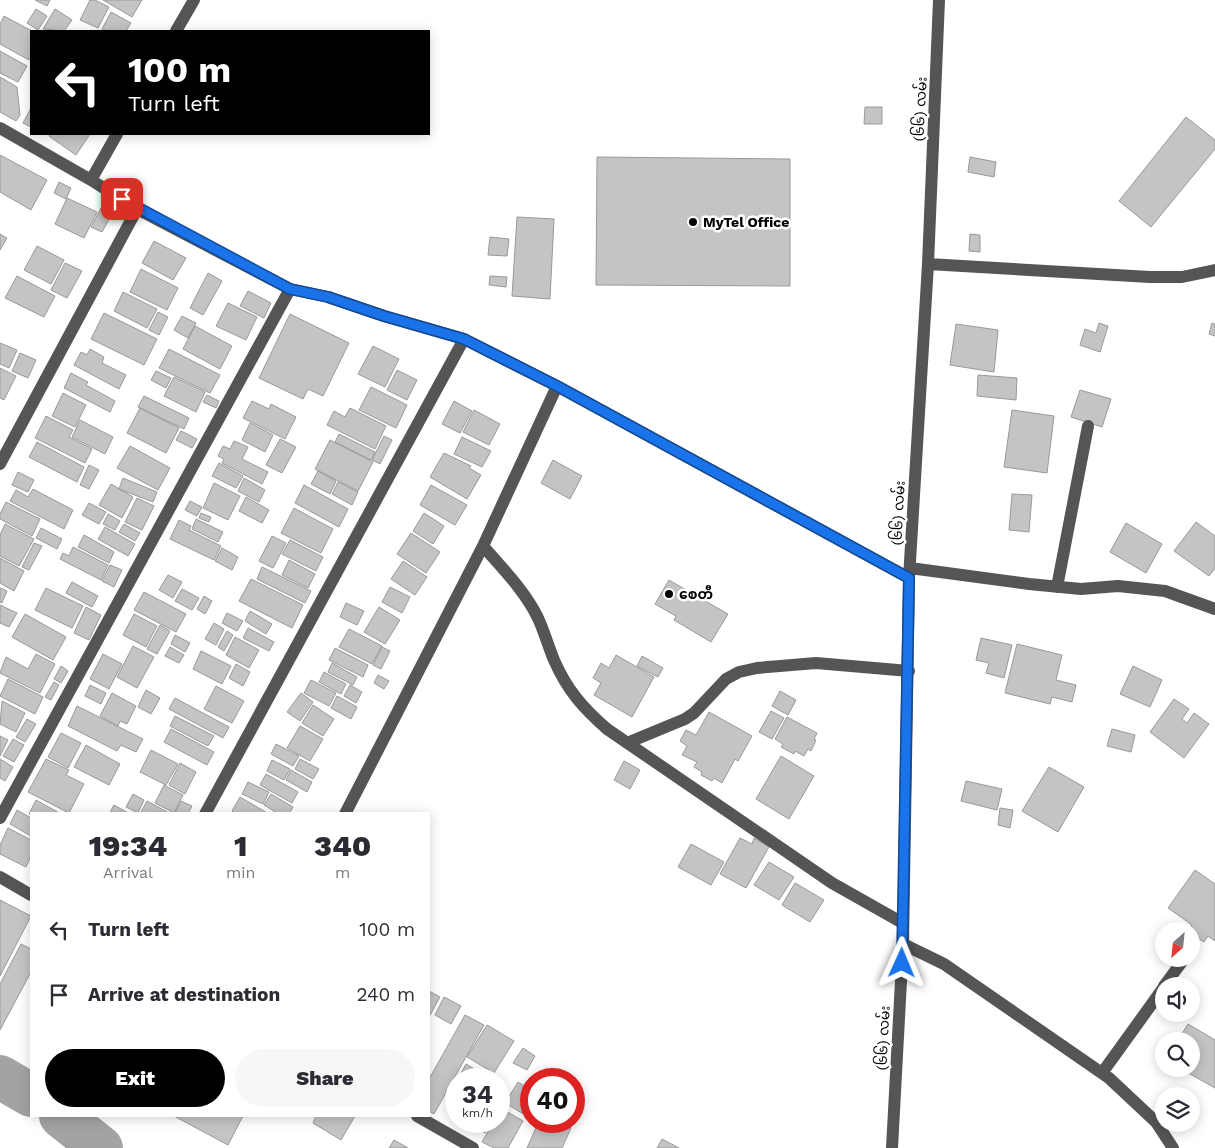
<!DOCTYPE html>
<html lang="en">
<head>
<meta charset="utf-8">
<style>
  body { margin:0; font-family:"Work Sans","Noto Sans Myanmar",sans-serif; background:#f7f7f7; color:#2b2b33; height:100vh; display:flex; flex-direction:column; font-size:19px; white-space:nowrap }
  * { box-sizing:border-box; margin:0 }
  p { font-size:16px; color:#7c7c81 }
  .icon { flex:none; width:28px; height:28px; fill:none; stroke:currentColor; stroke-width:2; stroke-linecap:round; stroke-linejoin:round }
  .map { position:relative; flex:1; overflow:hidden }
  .drawer { position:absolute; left:30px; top:812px; width:400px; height:305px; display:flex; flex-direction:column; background:#fff; border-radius:0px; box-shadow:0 2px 12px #0003 }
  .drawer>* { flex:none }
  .hud { position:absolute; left:30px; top:30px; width:400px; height:105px; border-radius:0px; box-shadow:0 2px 12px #0003; background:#000; color:#fff; overflow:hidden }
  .needle { width:32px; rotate:207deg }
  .tools { position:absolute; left:1155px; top:922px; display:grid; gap:10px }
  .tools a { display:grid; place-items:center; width:45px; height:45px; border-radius:50%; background:#fff; box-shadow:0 2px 12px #0003; font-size:25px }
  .speed { position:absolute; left:445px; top:1068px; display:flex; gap:10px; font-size:25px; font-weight:700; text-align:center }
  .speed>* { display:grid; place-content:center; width:65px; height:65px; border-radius:50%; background:#fff; box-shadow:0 2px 12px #0003; line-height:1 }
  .speed small { font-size:12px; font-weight:400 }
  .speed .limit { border:8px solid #d22; background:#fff; color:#111 }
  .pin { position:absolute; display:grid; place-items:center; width:42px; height:42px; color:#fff; margin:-21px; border-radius:10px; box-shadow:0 2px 8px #0006 }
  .me { position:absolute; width:55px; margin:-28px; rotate:1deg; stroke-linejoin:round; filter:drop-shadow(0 0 4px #0008) }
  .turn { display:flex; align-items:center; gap:18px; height:105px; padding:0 15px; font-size:22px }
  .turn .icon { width:65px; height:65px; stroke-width:2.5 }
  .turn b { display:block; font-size:35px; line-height:42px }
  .eta { display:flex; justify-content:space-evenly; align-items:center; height:85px; text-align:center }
  .eta b { font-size:30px; font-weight:800; line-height:35px }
  .cta { display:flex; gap:10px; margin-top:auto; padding:10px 15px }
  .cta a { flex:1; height:58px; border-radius:30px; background:#000; color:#fff; font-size:20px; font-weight:800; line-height:58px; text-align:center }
  .cta a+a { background:#f7f7f7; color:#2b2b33 }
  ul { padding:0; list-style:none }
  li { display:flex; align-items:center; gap:15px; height:65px; padding:0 15px }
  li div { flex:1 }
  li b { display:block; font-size:19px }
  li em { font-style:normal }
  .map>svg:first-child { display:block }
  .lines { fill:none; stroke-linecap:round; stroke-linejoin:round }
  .river { stroke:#a3a3a3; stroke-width:44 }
  .building { fill:#c4c4c4; stroke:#999 }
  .minor { stroke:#555; stroke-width:12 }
  .route-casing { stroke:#114b97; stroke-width:12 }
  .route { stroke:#1a73e8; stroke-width:9 }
  .poi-dot { fill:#000; stroke:#fff; stroke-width:2 }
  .labels { text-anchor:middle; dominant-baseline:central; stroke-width:5; stroke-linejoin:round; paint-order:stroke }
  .street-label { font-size:14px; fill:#000; stroke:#fff }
  .poi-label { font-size:14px; font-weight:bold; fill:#000; stroke:#fff; text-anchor:start }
</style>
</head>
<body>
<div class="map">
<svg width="1215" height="1148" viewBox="0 0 1215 1148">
  <rect width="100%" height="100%" fill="#fff"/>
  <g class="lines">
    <path class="river" d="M0,1077L31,1095
      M61,1116L101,1148"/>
  </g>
  <path class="building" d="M35,0H50L47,6Z
    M90,0H95L109,7L98,28L80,20Z
    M103,0H142L132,17Z
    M36,9L47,16L38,30L27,23Z
    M55,9L72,20L64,31L43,29Z
    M111,12L131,23L126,31H106L102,29Z
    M4,16L32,31L31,56L29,60L0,44V24Z
    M0,51L27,66L18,82L0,73Z
    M0,77L17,87L20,115L16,121L0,112Z
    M865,107H882V124H864Z
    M31,108V127L23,123Z
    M1186,117L1215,140V149L1151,227L1119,201Z
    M51,134H90L76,155L49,136Z
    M0,155L47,180L31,210L0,192Z
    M597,157L790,159V286L596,285Z
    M970,157L996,162L994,177L968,172Z
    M59,182L71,188L66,199L54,193Z
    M67,198L97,212L84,238L55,224Z
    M102,206L113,212L102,232L91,227Z
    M517,217L554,219L550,299L512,296Z
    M0,234L7,238L0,250Z
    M970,234L980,235V252L969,251Z
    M490,237L509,239L507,256L488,255Z
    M154,241L186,258L173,280L142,263Z
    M37,246L64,260L51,284L24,270Z
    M65,263L82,271L67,298L51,290Z
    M141,269L178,288L167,310L130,292Z
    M208,273L222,281L203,315L190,308Z
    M17,276L55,296L44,317L5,298Z
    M490,276L507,277L506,287L489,285Z
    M248,291L271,303L264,318L240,306Z
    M123,292L157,309L147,328L114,311Z
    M228,303L257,317L246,340L216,326Z
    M158,312L168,317L159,335L149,330Z
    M104,313L157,339L144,365L91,339Z
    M290,314L349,343L323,396L308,389L303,399L259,378Z
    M182,316L196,323L188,338L174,330Z
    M1099,323L1108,326L1100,352L1080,345L1085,329L1096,333Z
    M1212,323L1215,324V336L1209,334Z
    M956,324L998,330L994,372L950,365Z
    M195,326L232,346L220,369L183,349Z
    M0,343L17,350L9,368L0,364Z
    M373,346L399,359L385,387L358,374Z
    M90,349L104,357L102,363L126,375L119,389L74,365L81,352L87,355Z
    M169,349L220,375L210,393L159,368Z
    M20,353L36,360L28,378L12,371Z
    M0,368L16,376L4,400L0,398Z
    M397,370L417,380L407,400L387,390Z
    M156,371L171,378L166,388L151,380Z
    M71,373L88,382L86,385L115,401L110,412L64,388Z
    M978,375L1017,378L1016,400L977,396Z
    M174,377L205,392L196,412L164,396Z
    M371,387L407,405L396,428L359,410Z
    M1080,390L1111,399L1102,427L1071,417Z
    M63,393L86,405L75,427L52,416Z
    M207,395L219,401L216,408L203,402Z
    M144,396L189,418L184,429L138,407Z
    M252,401L269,409L271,404L296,417L285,439L243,418Z
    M454,401L472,411L460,433L442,424Z
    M140,408L179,428L166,453L127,433Z
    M350,408L386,426L375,449L327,425L334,411L345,417Z
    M474,410L500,424L489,445L463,432Z
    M1012,410L1054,416L1047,473L1004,467Z
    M46,416L73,430L69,437L92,449L85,463L35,438Z
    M80,420L113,437L105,454L72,437Z
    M250,423L273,435L265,452L242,440Z
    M181,431L197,439L192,448L176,440Z
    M339,434L375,452L371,460L335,442Z
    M384,436L392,440L380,464L372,460Z
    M462,437L491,451L482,467L454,454Z
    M280,439L296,447L282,473L266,465Z
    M330,440L373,462L358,491L315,469Z
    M234,441L248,447L242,459L268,472L262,484L222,463L224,459L218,456L223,446L230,449Z
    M37,442L84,467L77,482L29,457Z
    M130,446L170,468L158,490L117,468Z
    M444,453L471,466L469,468L481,475L467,499L430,477Z
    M553,460L582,476L570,499L541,483Z
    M219,463L243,476L236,488L212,476Z
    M89,465L99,470L89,489L80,485Z
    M318,471L336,481L330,494L311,484Z
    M18,472L34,480L28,492L12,485Z
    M123,478L157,492L153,502L119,489Z
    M244,478L265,490L259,502L238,491Z
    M338,482L358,492L352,505L332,494Z
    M214,483L240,496L228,520L203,508Z
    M111,484L133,497L122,518L99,505Z
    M304,485L348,509L339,527L295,503Z
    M431,485L467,505L455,525L420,505Z
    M33,489L73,510L64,529L10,501L16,490L28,497Z
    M1012,494L1032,495L1029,532L1009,530Z
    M246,497L269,510L262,523L239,511Z
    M137,498L154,506L142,530L125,522Z
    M190,501L202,507L197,516L185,510Z
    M6,502L40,519L32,536L0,519V514Z
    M89,503L106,512L99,524L82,515Z
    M294,508L333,529L321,553L281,533Z
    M201,513L211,517L209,522L199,518Z
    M424,513L444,526L433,544L413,531Z
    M108,514L120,521L115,530L103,524Z
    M196,519L223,532L218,542L192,529Z
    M179,520L191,526L189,530L221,546L214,560L170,539Z
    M1196,522L1215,536V568L1209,576L1174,551Z
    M1126,523L1162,544L1146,573L1110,552Z
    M5,524L34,539L19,566L0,556V535Z
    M124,524L140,533L135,541L119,532Z
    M105,527L135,544L128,556L98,539Z
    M41,528L62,539L57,549L36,538Z
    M411,533L440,552L426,573L397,554Z
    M84,535L114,552L109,563L78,547Z
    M272,536L286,543L273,568L259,561Z
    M290,540L323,557L316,571L282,554Z
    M34,543L42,546L29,570L22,567Z
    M73,547L108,565L101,580L60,559L63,553L69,556Z
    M222,548L238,557L232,570L215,561Z
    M0,558L24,571L14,591L0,583Z
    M289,560L315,574L308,588L282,575Z
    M403,561L427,577L415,595L391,579Z
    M110,565L122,570L114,587L102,581Z
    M262,567L311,591L305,603L257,579Z
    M168,575L182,582L173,598L159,590Z
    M251,579L303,605L292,628L239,601Z
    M669,580L728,614L711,642L674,620L676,616L655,604Z
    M72,582L98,596L92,607L66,593Z
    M390,587L410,597L402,613L382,602Z
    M0,588L7,591L2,603L0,602Z
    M46,588L83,606L72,628L35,610Z
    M182,589L199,598L192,610L175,601Z
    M144,592L186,614L176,632L134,610Z
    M204,596L212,601L205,614L197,609Z
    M346,603L364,611L357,625L340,617Z
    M0,605L17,613L9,627L0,623Z
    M86,607L101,615L89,640L74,633Z
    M379,607L400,620L385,644L364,632Z
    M250,611L272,624L266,634L245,621Z
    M227,613L243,621L237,631L222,623Z
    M25,614L66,637L53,660L12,637Z
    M134,614L157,626L146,647L123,635Z
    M214,623L224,629L216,645L205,639Z
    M160,625L170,631L157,654L147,649Z
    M248,628L274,642L269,651L243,638Z
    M349,629L382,646L372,664L339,647Z
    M227,631L233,635L224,651L218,647Z
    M175,635L190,643L185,652L171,644Z
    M235,637L259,650L249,668L226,655Z
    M981,638L1012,645L1004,678L986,673L989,663L976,660Z
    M1017,644L1062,655L1056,680L1076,685L1072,702L1052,697L1050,704L1005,693Z
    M133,646L154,657L137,688L117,677Z
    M170,647L184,655L179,663L165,656Z
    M382,647L390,651L381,669L373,665Z
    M335,648L368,665L363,677L329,660Z
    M201,651L231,666L222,684L193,669Z
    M36,654L55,664L40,693L0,673L6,657L28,669Z
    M103,654L122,664L109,689L90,679Z
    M616,655L654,677L632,717L594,695L601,683L593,678L601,663L609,668Z
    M642,656L663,668L658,677L637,666Z
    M332,663L357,677L353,685L328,672Z
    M236,664L250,672L243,686L229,678Z
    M61,666L68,671L61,683L54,679Z
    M1133,666L1162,680L1150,707L1120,694Z
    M324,672L346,684L341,694L319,682Z
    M378,675L389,681L384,689L374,683Z
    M8,679L43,697L35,714L0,696Z
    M311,680L336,693L329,706L304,693Z
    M54,682L59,685L51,700L45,697Z
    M90,685L106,693L101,704L85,696Z
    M350,685L362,692L356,703L344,696Z
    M216,686L244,701L232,723L204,709Z
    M146,690L160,698L151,714L138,707Z
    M780,691L796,700L788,715L772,706Z
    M112,693L136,706L127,724L120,721L118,726L100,716Z
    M301,693L313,702L300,721L287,712Z
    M337,696L357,707L351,719L331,708Z
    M175,698L229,727L223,738L169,709Z
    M1174,699L1189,709L1182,719L1187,723L1194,713L1209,724L1184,758L1150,732Z
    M2,701L25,713L16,732L0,724Z
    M313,705L334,719L323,736L302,723Z
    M77,706L143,739L136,752L121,745L117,751L68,726Z
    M771,711L784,718L772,739L759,732Z
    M709,712L752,736L738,761L735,759L722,783L714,778L712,781L701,775L702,772L694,767L697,762L682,755L687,746L680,741L686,730L696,735Z
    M175,716L214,736L208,746L170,726Z
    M787,717L817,733L814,739L816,740L811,751L808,749L804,756L795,751L794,754L781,747L783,744L775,739Z
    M27,719L36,724L25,742L16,737Z
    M300,726L323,739L310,761L287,748Z
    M171,729L214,752L207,765L164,742Z
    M1112,729L1135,735L1131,752L1107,746Z
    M61,733L81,743L68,768L48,757Z
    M0,736L8,740L0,756Z
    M13,739L24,745L14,762L3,756Z
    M276,744L299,756L293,766L271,754Z
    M86,745L120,764L109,785L74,767Z
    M151,750L178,764L166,785L140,772Z
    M781,756L814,776L789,819L756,799Z
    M0,759L13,767L5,781L0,778Z
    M46,759L69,770L66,775L84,784L69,813L28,792Z
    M300,759L319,769L313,779L295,769Z
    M272,760L290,769L284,780L267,771Z
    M624,761L640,770L630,789L614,780Z
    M180,763L196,772L185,794L169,785Z
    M1049,767L1084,787L1058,832L1022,811Z
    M291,770L312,782L307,792L286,780Z
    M266,774L298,792L292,803L260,785Z
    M966,781L1002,789L997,810L961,801Z
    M248,782L269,792L263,804L242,794Z
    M164,785L183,795L174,813L155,803Z
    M133,794L144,800L138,813L126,807Z
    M271,794L293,807L289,814H279L264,805Z
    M240,797L269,814H237L232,811Z
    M36,800L61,814H29Z
    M147,801L171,814H140Z
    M181,801L192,806L188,814L175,813Z
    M114,805L130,814H109Z
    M1000,808L1013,810L1010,828L998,825Z
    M17,810L31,818V836L10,824Z
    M8,828L31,840V856L26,867L0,854V845Z
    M740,838L752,844L754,838L769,847L746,888L720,874Z
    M691,844L724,862L711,885L678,867Z
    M769,862L794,877L779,900L754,885Z
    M1195,870L1215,884V941L1208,936L1204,942L1191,934V931H1187L1192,925L1168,908Z
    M795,883L824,900L810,922L782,905Z
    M0,900L31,916L0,976Z
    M21,944L31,949V972L0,1030V984Z
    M429,991L440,997L429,1017Z
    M444,997L461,1006L451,1024L435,1015Z
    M465,1015L484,1025L434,1114L429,1111V1079Z
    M1188,1024L1215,1040V1088L1181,1069H1191V1041H1177Z
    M487,1025L514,1041L494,1073L467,1057Z
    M523,1048L535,1056L527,1070L513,1063Z
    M466,1064L490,1078V1079H458Z
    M518,1082L531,1090V1109L527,1116L505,1103Z
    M501,1108L523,1121L508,1148H494L482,1142L494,1121H499Z
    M174,1116H243L228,1145Z
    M316,1116H355L341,1140L313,1123Z
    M471,1121H491L485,1133L470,1124Z
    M539,1121H556L571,1128L562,1148H527Z
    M662,1139L679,1148H657Z
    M394,1140L408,1148H389Z"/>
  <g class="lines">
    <path class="minor" d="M176,31L194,0
      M0,128L91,180L137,209L290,289L328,297L384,316L464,339L557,386L909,578
      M91,180L117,134
      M928,264L1150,277H1182L1215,270
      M0,464L137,209
      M483,546C502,568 524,590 537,616C544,630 548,646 554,660C567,690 583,708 607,729L832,883L901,922
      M910,568L1029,584L1081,589L1118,586L1165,591L1215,609
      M1057,587L1088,426
      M627,743L685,719L694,713L726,679L739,672L757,668L816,663L909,671
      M205,814L464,339
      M345,814L483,546L557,386
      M0,818L290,289
      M0,877L31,895
      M903,944L944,964L1109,1078L1156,1122L1173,1148
      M1164,986L1184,959
      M1102,1073L1164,987
      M417,1116L473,1148
      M892,1148L903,944L909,578L928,264L939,0"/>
  </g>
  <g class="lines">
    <defs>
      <path id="route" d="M122,199L290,289L328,297L384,316L464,339L557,386L909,578L902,963"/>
    </defs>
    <use href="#route" class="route-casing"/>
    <use href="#route" class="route"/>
  </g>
  <g class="poi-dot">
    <circle cx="693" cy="222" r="5"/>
    <circle cx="669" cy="594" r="5"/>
  </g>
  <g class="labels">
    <g class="street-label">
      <text transform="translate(920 109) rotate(-87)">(၆၆) လမ်း</text>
      <text transform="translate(898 513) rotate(-87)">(၆၆) လမ်း</text>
      <text transform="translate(883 1038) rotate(-87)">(၆၆) လမ်း</text>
    </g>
    <g class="poi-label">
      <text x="703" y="222">MyTel Office</text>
      <text x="679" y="594">စေတီ</text>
    </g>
  </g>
</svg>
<div class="tools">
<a><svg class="needle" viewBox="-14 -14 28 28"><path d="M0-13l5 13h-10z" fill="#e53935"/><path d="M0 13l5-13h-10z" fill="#7c7c81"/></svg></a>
<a><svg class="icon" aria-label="sound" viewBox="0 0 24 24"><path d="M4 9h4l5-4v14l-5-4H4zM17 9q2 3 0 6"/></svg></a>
<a><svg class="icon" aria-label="search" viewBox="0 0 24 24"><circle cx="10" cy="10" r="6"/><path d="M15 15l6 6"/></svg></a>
<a><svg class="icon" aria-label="layers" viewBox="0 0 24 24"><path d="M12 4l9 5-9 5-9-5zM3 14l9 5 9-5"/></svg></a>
</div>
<div class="speed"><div>34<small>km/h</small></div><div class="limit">40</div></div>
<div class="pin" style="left:122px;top:199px;background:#d93025"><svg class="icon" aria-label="arrive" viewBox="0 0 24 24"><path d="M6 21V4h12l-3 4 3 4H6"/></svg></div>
<svg class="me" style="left:902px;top:963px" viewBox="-20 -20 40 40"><path d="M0-17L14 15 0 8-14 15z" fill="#1a73e8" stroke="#fff" stroke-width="4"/></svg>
<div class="hud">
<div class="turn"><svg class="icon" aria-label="left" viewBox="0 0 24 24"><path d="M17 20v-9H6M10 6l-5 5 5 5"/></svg><div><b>100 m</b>Turn left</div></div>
</div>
<section class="drawer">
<div class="eta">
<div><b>19:34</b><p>Arrival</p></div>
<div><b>1</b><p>min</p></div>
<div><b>340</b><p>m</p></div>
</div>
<ul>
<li><svg class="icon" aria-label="left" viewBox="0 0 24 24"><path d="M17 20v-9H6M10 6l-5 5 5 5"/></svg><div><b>Turn left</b></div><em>100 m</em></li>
<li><svg class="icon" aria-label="arrive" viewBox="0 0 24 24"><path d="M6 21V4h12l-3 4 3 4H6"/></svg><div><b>Arrive at destination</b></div><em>240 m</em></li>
</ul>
<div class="cta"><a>Exit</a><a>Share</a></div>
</section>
</div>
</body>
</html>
